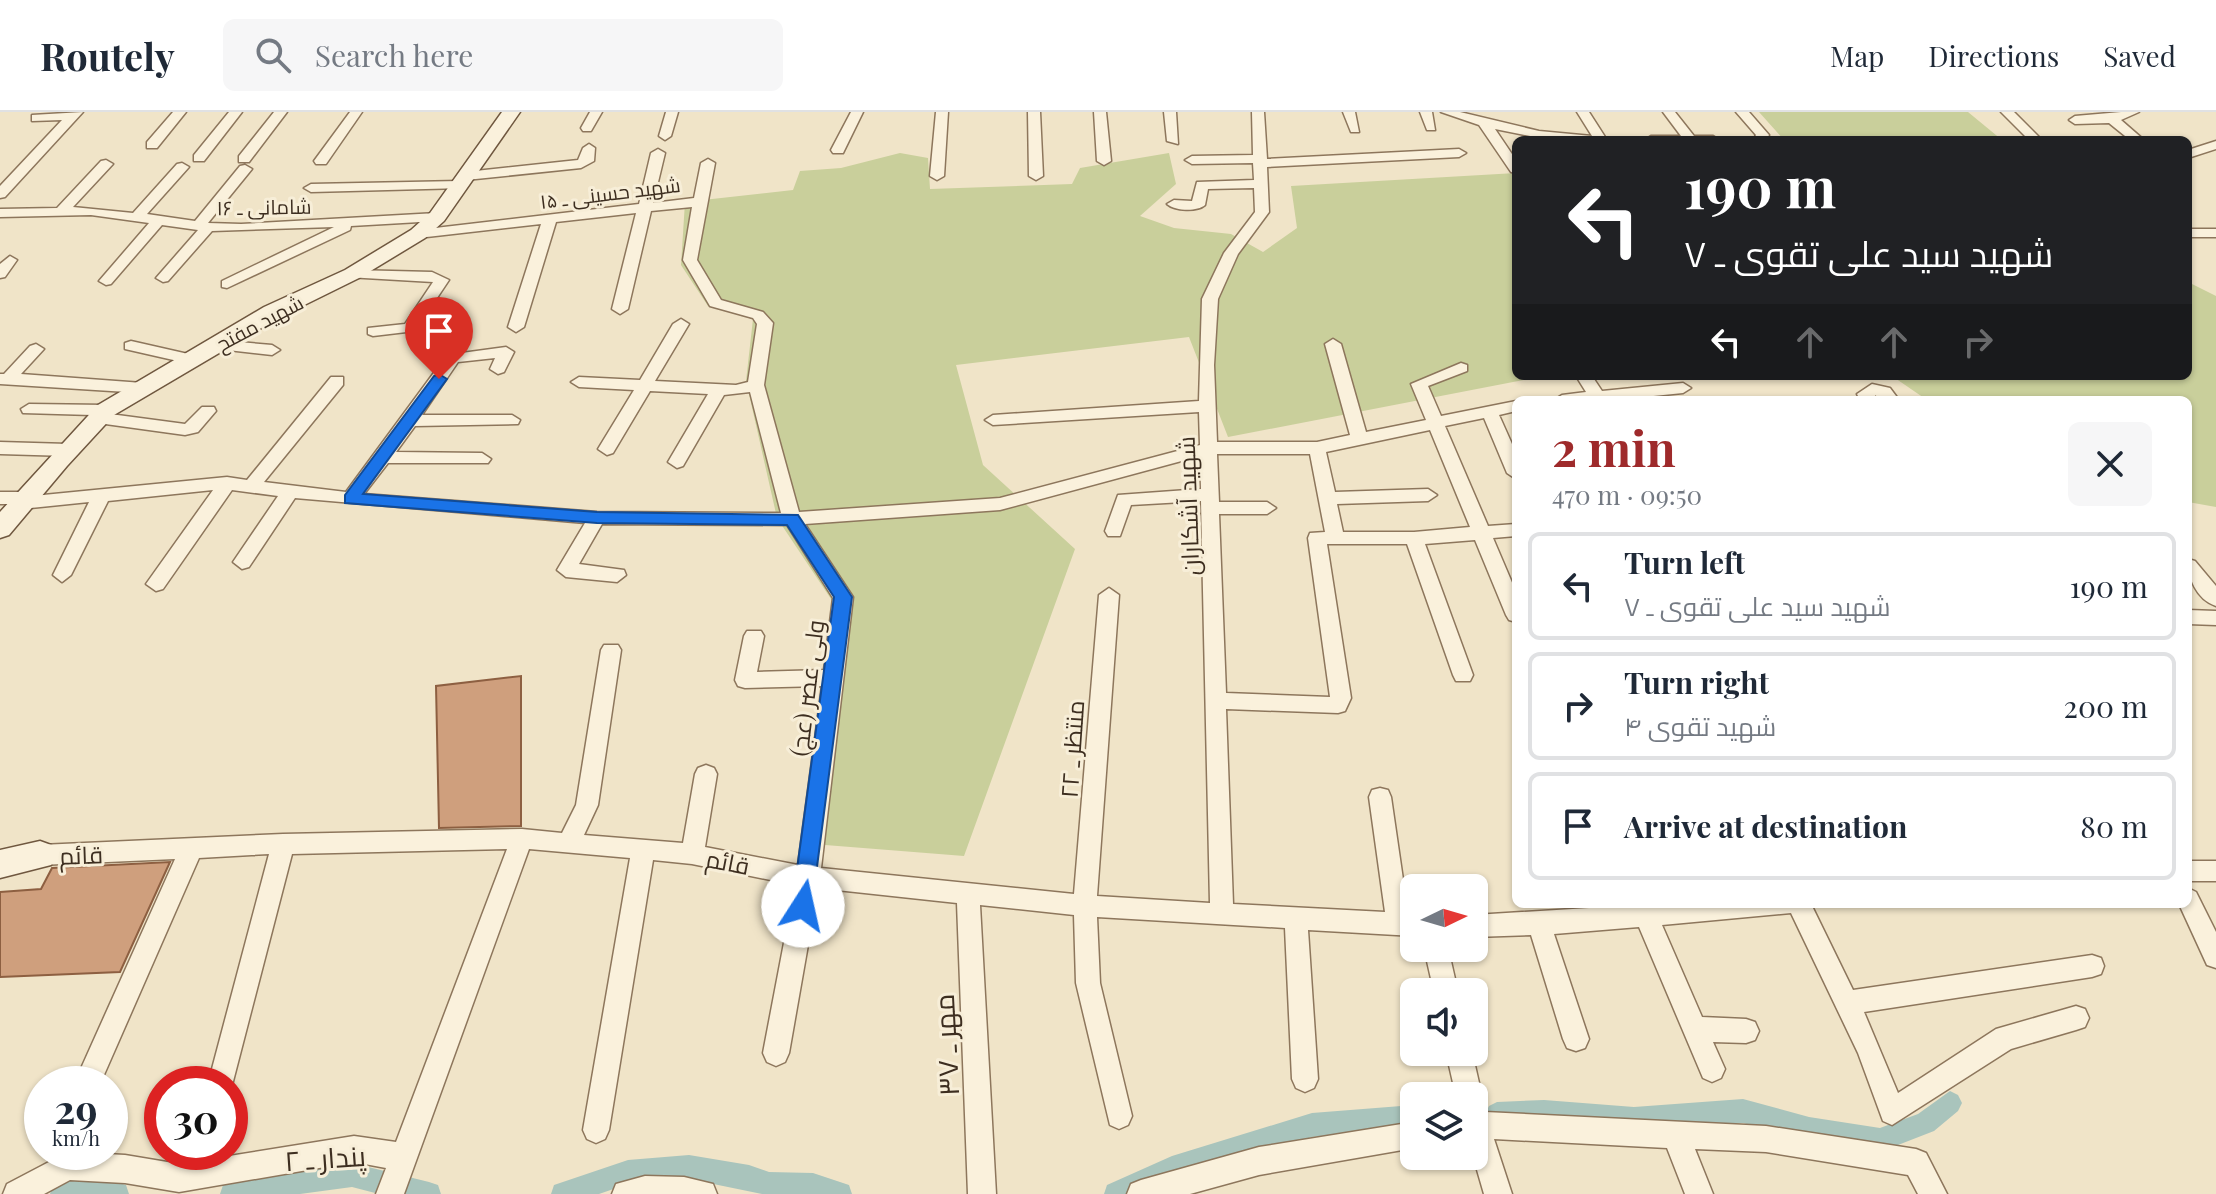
<!DOCTYPE html>
<html lang="en">
<head>
<meta charset="utf-8">
<style>
  body { margin:0; font-family:"Playfair Display",Cairo,serif; background:#f6f6f7; color:#1f2937; height:100vh; display:flex; flex-direction:column; font-size:30px; white-space:nowrap }
  * { box-sizing:border-box; margin:0 }
  p { font-size:26px; color:#747a83 }
  .icon { flex:none; width:44px; height:44px; fill:none; stroke:currentColor; stroke-width:2; stroke-linecap:round; stroke-linejoin:round }
  .map { position:relative; flex:1; overflow:hidden }
  .side { position:absolute; left:1512px; top:284px; width:680px; height:512px; display:flex; flex-direction:column; background:#fff; border-radius:12px; box-shadow:0 2px 6px #0004 }
  .side>* { flex:none }
  .guide { position:absolute; left:1512px; top:24px; width:680px; height:244px; border-radius:12px; box-shadow:0 2px 6px #0004; background:#202124; color:#fff; overflow:hidden }
  .needle { width:52px; rotate:85deg }
  .buttons { position:absolute; left:1400px; top:762px; display:grid; gap:16px }
  .buttons a { display:grid; place-items:center; width:88px; height:88px; border-radius:12px; background:#fff; box-shadow:0 2px 6px #0004; font-size:40px }
  .speed { position:absolute; left:24px; top:954px; display:flex; gap:16px; font-size:40px; font-weight:700; text-align:center }
  .speed>* { display:grid; place-content:center; width:104px; height:104px; border-radius:50%; background:#fff; box-shadow:0 2px 6px #0004; line-height:1 }
  .speed small { font-size:20px; font-weight:400 }
  .speed .limit { border:12px solid #d22; background:#fff; color:#111 }
  .pin { position:absolute; display:grid; place-items:center; width:68px; height:68px; color:#fff; margin:-82px -34px; border-radius:50% 50% 50% 0; rotate:-45deg; box-shadow:0 0 8px #0007 }
  .pin .icon { rotate:45deg }
  .me { position:absolute; width:88px; margin:-44px; rotate:10deg; stroke-linejoin:round; filter:drop-shadow(0 0 6px #0008) }
  .turn { display:flex; align-items:center; gap:28px; height:168px; padding:0 40px; font-size:36px }
  .turn .icon { width:104px; height:104px; stroke-width:2.5 }
  .turn b { display:block; font-size:56px; line-height:68px }
  .lanes { display:flex; align-items:center; height:76px; padding:0 40px; background:#0003; justify-content:center; gap:40px; direction:ltr }
  .lanes .off { opacity:.35 }
  .round { display:grid; place-items:center; flex:none; width:84px; height:84px; border-radius:12px; background:#f6f6f7 }
  .head { display:flex; align-items:center; justify-content:space-between; height:136px; padding:0 40px }
  h1 { font-size:48px; font-weight:700; line-height:60px; color:#9e2a2b }
  ul { padding:0; list-style:none }
  li { display:flex; align-items:center; gap:24px; height:108px; margin:0 16px 12px; padding:0 24px; border:4px solid #e0e1e3; border-radius:12px }
  li div { flex:1 }
  li b { display:block; font-size:30px }
  li em { font-style:normal }
  header { display:flex; align-items:center; gap:48px; box-sizing:border-box; height:112px; padding:0 40px; background:#fff; border-bottom:2px solid #e0e1e3 }
  header strong { font-size:38px }
  nav { display:flex; gap:44px; margin-inline-start:auto; font-size:28px }
  .search { width:560px; height:72px; background:#f6f6f7; display:flex; align-items:center; gap:20px; box-sizing:border-box; padding:0 28px; border-radius:12px; color:#747a83; font-size:30px }
  .map>svg:first-child { display:block }
  .green { fill:#c9cf9b }
  .lines { fill:none; stroke-linecap:round; stroke-linejoin:round }
  .canal { fill:#a9c4bc; fill-rule:evenodd }
  .building { fill:#cf9f7d; stroke:#8d5f41; stroke-width:2 }
  .street-casing { stroke:#8d765c; stroke-width:3 }
  .secondary-casing { stroke:#6f573f; stroke-width:3 }
  .street { fill:#faf1dc; fill-rule:evenodd }
  .secondary { fill:#faf1dc; fill-rule:evenodd }
  .route { fill:#1a73e8; stroke:#114b97; stroke-width:2 }
  .labels { text-anchor:middle; dominant-baseline:central; stroke-width:6; stroke-linejoin:round; paint-order:stroke }
  .far-street-label { font-size:20px; fill:#3d2e20; stroke:#f7eed8 }
  .street-label { font-size:24px; fill:#3d2e20; stroke:#f7eed8 }
  .near-street-label { font-size:28px; fill:#3d2e20; stroke:#f7eed8 }
</style>
</head>
<body>
<header>
<strong>Routely</strong>
<div class="search"><svg class="icon" aria-label="search" viewBox="0 0 24 24"><circle cx="10" cy="10" r="6"/><path d="M15 15l6 6"/></svg>Search here</div>
<nav><a>Map</a><a>Directions</a><a>Saved</a></nav>
</header>
<div class="map">
<svg width="2216" height="1082" viewBox="0 0 2216 1082">
  <rect width="100%" height="100%" fill="#f0e4c8"/>
  <path class="green" d="M1759,0H1968L2002,28H1784Z
    M900,41L928,46L930,77L1072,72L1080,56L1169,41L1176,72L1140,104L1174,116L1231,122L1263,140L1297,116L1291,74L1516,61V264H1544L1228,325L1189,225L956,253L983,353L1075,437L964,744L800,731L833,490L777,406L746,269L753,207L708,194L681,153L685,90L793,78L800,59L841,56Z
    M2188,170L2216,184V395L2188,390V288H1927L1892,264H2188Z"/>
  <g class="lines">
    <path class="canal" d="M1950,979L1958,983L1962,991L1958,999L1934,1019L1880,1040L1809,1029L1743,1011L1634,1019L1544,1012L1497,1014L1489,1010L1485,1002L1489,994L1497,990L1544,988L1634,995L1743,987L1809,1005L1880,1016L1918,1002Z
      M1414,993V1017L1312,1025L1175,1067L1143,1082H1104L1107,1073L1172,1044L1312,1001Z
      M689,1043L749,1053L769,1060L813,1061L849,1073L852,1082H762L689,1067L628,1072L599,1082H551L554,1073L628,1048Z
      M352,1051L429,1070L438,1073L441,1082H379L352,1075L300,1082H220L223,1073L251,1064Z
      M83,1064L102,1066L126,1073L129,1082H50L53,1073Z"/>
  </g>
  <path class="building" d="M521,564V714L439,716L436,574Z
    M170,750L120,860L0,865V780L41,777L52,756Z"/>
  <g class="lines">
    <defs>
      <path id="street" d="M83,0L5,85L0,86V74L62,8L32,9V3Z
        M173,0H186L157,36H147V30Z
        M229,0H242L204,49H194V43Z
        M274,0H287L249,50H239V44Z
        M350,0H362L326,52H316L314,49Z
        M590,0H602L591,19H583L581,16Z
        M666,0H678L671,24L665,28L659,24Z
        M851,0H863L843,41H833L831,38Z
        M936,0H948L944,64L937,68L930,64Z
        M1028,0H1040L1043,64L1036,68L1029,64Z
        M1094,0H1106L1111,49L1104,53L1097,49Z
        M1164,0H1176L1178,32L1167,29Z
        M1252,0H1264L1267,47L1459,37L1466,41L1459,45L1267,55L1269,100L1238,142L1218,187L1214,253L1217,330H1317L1350,323L1325,232L1333,227L1341,232L1366,320L1426,308L1411,272L1461,251L1467,253V259L1428,274L1441,304L1516,289V299L1499,303L1516,341V367L1507,361L1484,306L1445,314L1488,414L1516,412V424L1493,426L1516,480V510L1509,508L1506,503L1475,428L1425,432L1473,563L1470,569H1456L1453,563L1407,432H1327L1351,586L1345,599L1338,601L1226,597L1233,792L1385,800L1369,685L1372,678L1380,676L1388,678L1391,685L1408,802H1414V824L1308,818L1318,967L1314,976L1305,980L1296,976L1292,967L1285,816L1097,805L1100,871L1132,1004L1128,1013L1119,1017L1110,1013L1076,871L1074,803L980,793L996,1082H968L957,791L818,776L789,941L785,950L776,954L767,950L763,941L795,773L692,752L653,748L609,1018L605,1027L596,1031L587,1027L583,1018L630,746L529,737L404,1082H376L386,1056L354,1050L179,1080L125,1071L70,1068L44,1082H3L7,1072L68,1040L125,1043L179,1052L354,1024L396,1030L507,737L292,742L230,981V972H208L269,742L199,746L100,972H74L175,747L40,753L32,750L29,743L32,736L40,733L283,722L522,717L562,721L576,693L601,538L604,533H618L621,538L598,693L584,723L683,731L695,662L698,656L706,653L714,656L717,662L705,735L798,753L822,574L745,576L738,574L735,568L744,524L747,519H761L764,524L757,560L824,558L833,486L787,413L602,412L579,452L624,458L626,463L617,470L566,465L557,458L585,411L295,386L249,455L242,457L233,450L278,384L232,378L163,477L156,479L146,472L213,378L108,389L71,463L62,470L53,463L89,390L21,397L13,392H0V380H26L33,384L227,365L247,368L331,265H343V273L264,370L346,380L447,243L506,235L514,240L504,260L498,262L490,257L495,246L458,250L422,303H512L520,308L518,312L415,314L396,340L482,341L491,347L488,351H388L364,382L597,400L781,401L750,280L724,283L683,354L677,356L668,350L708,282L650,279L613,341L607,343L598,337L634,278L579,275L571,270L579,265L640,268L673,212L681,207L689,212L655,269L736,273L748,270L757,212L753,206L710,194L683,148L692,95L651,99L628,197L620,202L612,197L636,101L556,110L524,215L516,220L508,215L541,112L418,126L411,122L418,118L639,92L651,41L658,37L665,41L653,91L694,86L701,51L708,47L715,51L697,148L721,188L763,200L773,211L764,273L799,400L1000,386L1200,333L1199,300L993,313L985,308L993,303L1199,289L1202,187L1224,141L1255,100L1254,76L1208,77L1205,93C1197,100 1175,99 1167,92L1174,88L1192,89L1197,70L1254,68L1253,51L1192,52L1185,48L1192,44L1253,43ZM1430,318L1470,415L1414,420H1343L1337,392L1428,389L1437,383L1428,377L1335,380L1326,340ZM1217,342H1310L1325,420L1310,421L1308,426L1330,585L1226,581L1219,402H1267L1276,396L1267,390H1219ZM1200,344L1201,377L1118,383L1105,419L1108,424H1120L1131,393L1201,389L1210,791L1097,784L1119,483L1109,476L1099,483L1074,782L821,756L853,485L805,412L1000,398Z
        M1343,0H1355L1359,20H1351Z
        M1420,0H1432L1435,18H1427Z
        M1441,0H1460L1539,19L1592,24L1577,0H1589L1607,28H1550L1495,17L1516,48V61L1511,60L1479,13Z
        M1663,0H1675L1694,24H1713L1719,28H1645L1651,24H1681Z
        M1736,0H1749L1769,23L1766,28H1753L1756,23Z
        M2001,0H2014L2042,28H2029Z
        M2121,0H2139L2121,8L2144,28H2130L2109,11L2075,12L2069,8L2075,4Z
        M2216,29V37L2188,46V38Z
        M589,32L595,36L594,49L581,56L466,68L459,64L466,60L578,48L583,36Z
        M106,48L113,52L73,95L133,101L177,52L182,51L189,55L147,102L195,109L240,54L245,53L252,57L208,111L241,112L437,101L444,105L437,109L351,114L350,118L227,176L222,175V169L334,115L212,119L168,169L163,170L156,166L198,118L162,113L111,172L106,173L99,169L149,111L91,103L0,105V97L57,96L101,49Z
        M459,69L466,73L464,76L311,80L304,76L311,72Z
        M2188,117H2216V125H2188Z
        M10,144L17,148L5,165L0,166V152Z
        M352,158L432,160L449,168L415,219L373,224L368,222V216L405,212L433,170L347,165L345,162Z
        M216,228L272,233L280,238L272,243L210,236V230Z
        M131,229L197,244L199,247L191,252L125,237V231Z
        M36,232L44,237L21,262L143,271L151,276L143,281L0,272V262H4L30,234Z
        M1576,264H1592L1602,279L1683,271L1691,276L1683,281L1614,288H1554L1562,283L1586,280Z
        M1872,272L1890,276L1899,288H1882L1875,283L1876,288H1860L1857,282Z
        M29,292L106,293L114,298L110,302L185,312L202,295H214L216,299L198,320L185,323L98,311L92,310V303L23,301L21,297Z
        M0,330L68,332L77,338L68,344L0,342Z
        M2188,447L2195,449L2216,474V494C2196,487 2188,466 2188,447Z
        M2188,498L2216,499V513L2188,512Z
        M2188,749H2216V769H2188Z
        M2188,776L2196,780L2216,820V856L2207,853L2179,792H2188Z
        M1654,792H1811L1853,878L2092,843L2101,846L2104,854L2101,862L2092,865L1864,900L1898,981L1996,917L2076,894L2085,897L2089,906L2085,915L2076,918L2011,937L1892,1013L1883,1009L1858,941L1791,801L1662,813L1702,905L1746,907L1755,910L1759,919L1755,928L1746,931L1713,930L1725,957L1721,966L1712,970L1703,966L1639,815L1554,822L1589,927L1585,936L1576,939L1567,936L1563,927L1531,823L1474,825V803Z
        M1424,836H1448L1458,880H1434Z
        M1446,940H1472L1482,984L1478,993L1485,1000L1766,1014L1916,1037L1926,1041L1947,1082H1918L1908,1063L1766,1040L1695,1037L1713,1082H1685L1667,1036L1494,1027L1512,1082H1484L1473,1044L1474,984H1456Z
        M1414,1010V1036L1259,1063L1190,1082H1127L1131,1072L1141,1068L1259,1035Z
        M645,1064L684,1065L713,1072L717,1082H612L616,1072Z"/>
      <path id="secondary" d="M502,0H520L444,109L425,126L359,166L280,205L114,303L67,354L9,423L0,426V400L98,293L264,195L345,158L411,118L430,101Z
        M40,729L51,733L56,743L51,753L0,766V738Z"/>
    </defs>
    <use href="#street" class="street-casing"/>
    <use href="#secondary" class="secondary-casing"/>
    <use href="#street" class="street"/>
    <use href="#secondary" class="secondary"/>
  </g>
  <path class="route" d="M439,262L447,267L363,382L597,400L798,403L852,485L811,801L803,804L795,801L792,794L834,485L787,413L597,411L345,391V383L434,264Z"/>
  <g class="labels">
    <g class="far-street-label">
      <text transform="translate(610 80) rotate(-7)">شهید حسینی ـ ۱۵</text>
      <text transform="translate(264 94) rotate(-1)">شامانی ـ ۱۶</text>
      <text transform="translate(259 210) rotate(-28)">شهید مفتح</text>
    </g>
    <g class="street-label">
      <text transform="translate(1187 394) rotate(-92)">شهید آشکاران</text>
      <text transform="translate(806 576) rotate(-83)">ولی عصر (عج)</text>
      <text transform="translate(1071 637) rotate(-86)">منتظر ـ ۲۲</text>
      <text transform="translate(81 742) rotate(-2)">قائم</text>
      <text transform="translate(728 749) rotate(11)">قائم</text>
    </g>
    <g class="near-street-label">
      <text transform="translate(945 933) rotate(-93)">مهر ـ ۳۷</text>
      <text transform="translate(325 1045) rotate(-4)">پندار ـ ۲</text>
    </g>
  </g>
</svg>
<div class="buttons">
<a><svg class="needle" viewBox="-14 -14 28 28"><path d="M0-13l5 13h-10z" fill="#e53935"/><path d="M0 13l5-13h-10z" fill="#747a83"/></svg></a>
<a><svg class="icon" aria-label="sound" viewBox="0 0 24 24"><path d="M4 9h4l5-4v14l-5-4H4zM17 9q2 3 0 6"/></svg></a>
<a><svg class="icon" aria-label="layers" viewBox="0 0 24 24"><path d="M12 4l9 5-9 5-9-5zM3 14l9 5 9-5"/></svg></a>
</div>
<div class="speed"><div>29<small>km/h</small></div><div class="limit">30</div></div>
<div class="pin" style="left:439px;top:267px;background:#d93025"><svg class="icon" aria-label="arrive" viewBox="0 0 24 24"><path d="M6 21V4h12l-3 4 3 4H6"/></svg></div>
<svg class="me" style="left:803px;top:794px" viewBox="-20 -20 40 40"><circle r="19" fill="#fff"/><path d="M0-13L10 11 0 6-10 11z" fill="#1a73e8"/></svg>
<div class="guide">
<div class="turn"><svg class="icon" aria-label="left" viewBox="0 0 24 24"><path d="M17 20v-9H6M10 6l-5 5 5 5"/></svg><div><b>190 m</b>شهید سید علی تقوی ـ ۷</div></div>
<div class="lanes"><svg class="icon" aria-label="left" viewBox="0 0 24 24"><path d="M17 20v-9H6M10 6l-5 5 5 5"/></svg><svg class="icon off" aria-label="ahead" viewBox="0 0 24 24"><path d="M12 20V5M6 11l6-6 6 6"/></svg><svg class="icon off" aria-label="ahead" viewBox="0 0 24 24"><path d="M12 20V5M6 11l6-6 6 6"/></svg><svg class="icon off" aria-label="right" viewBox="0 0 24 24"><path d="M7 20v-9h11M14 6l5 5-5 5"/></svg></div>
</div>
<section class="side">
<div class="head"><div><h1>2 min</h1><p>470 m · 09:50</p></div><a class="round"><svg class="icon" aria-label="close" viewBox="0 0 24 24"><path d="M6 6l12 12M18 6L6 18"/></svg></a></div>
<ul>
<li><svg class="icon" aria-label="left" viewBox="0 0 24 24"><path d="M17 20v-9H6M10 6l-5 5 5 5"/></svg><div><b>Turn left</b><p>شهید سید علی تقوی ـ ۷</p></div><em>190 m</em></li>
<li><svg class="icon" aria-label="right" viewBox="0 0 24 24"><path d="M7 20v-9h11M14 6l5 5-5 5"/></svg><div><b>Turn right</b><p>شهید تقوی ۴</p></div><em>200 m</em></li>
<li><svg class="icon" aria-label="arrive" viewBox="0 0 24 24"><path d="M6 21V4h12l-3 4 3 4H6"/></svg><div><b>Arrive at destination</b></div><em>80 m</em></li>
</ul>
</section>
</div>
</body>
</html>
